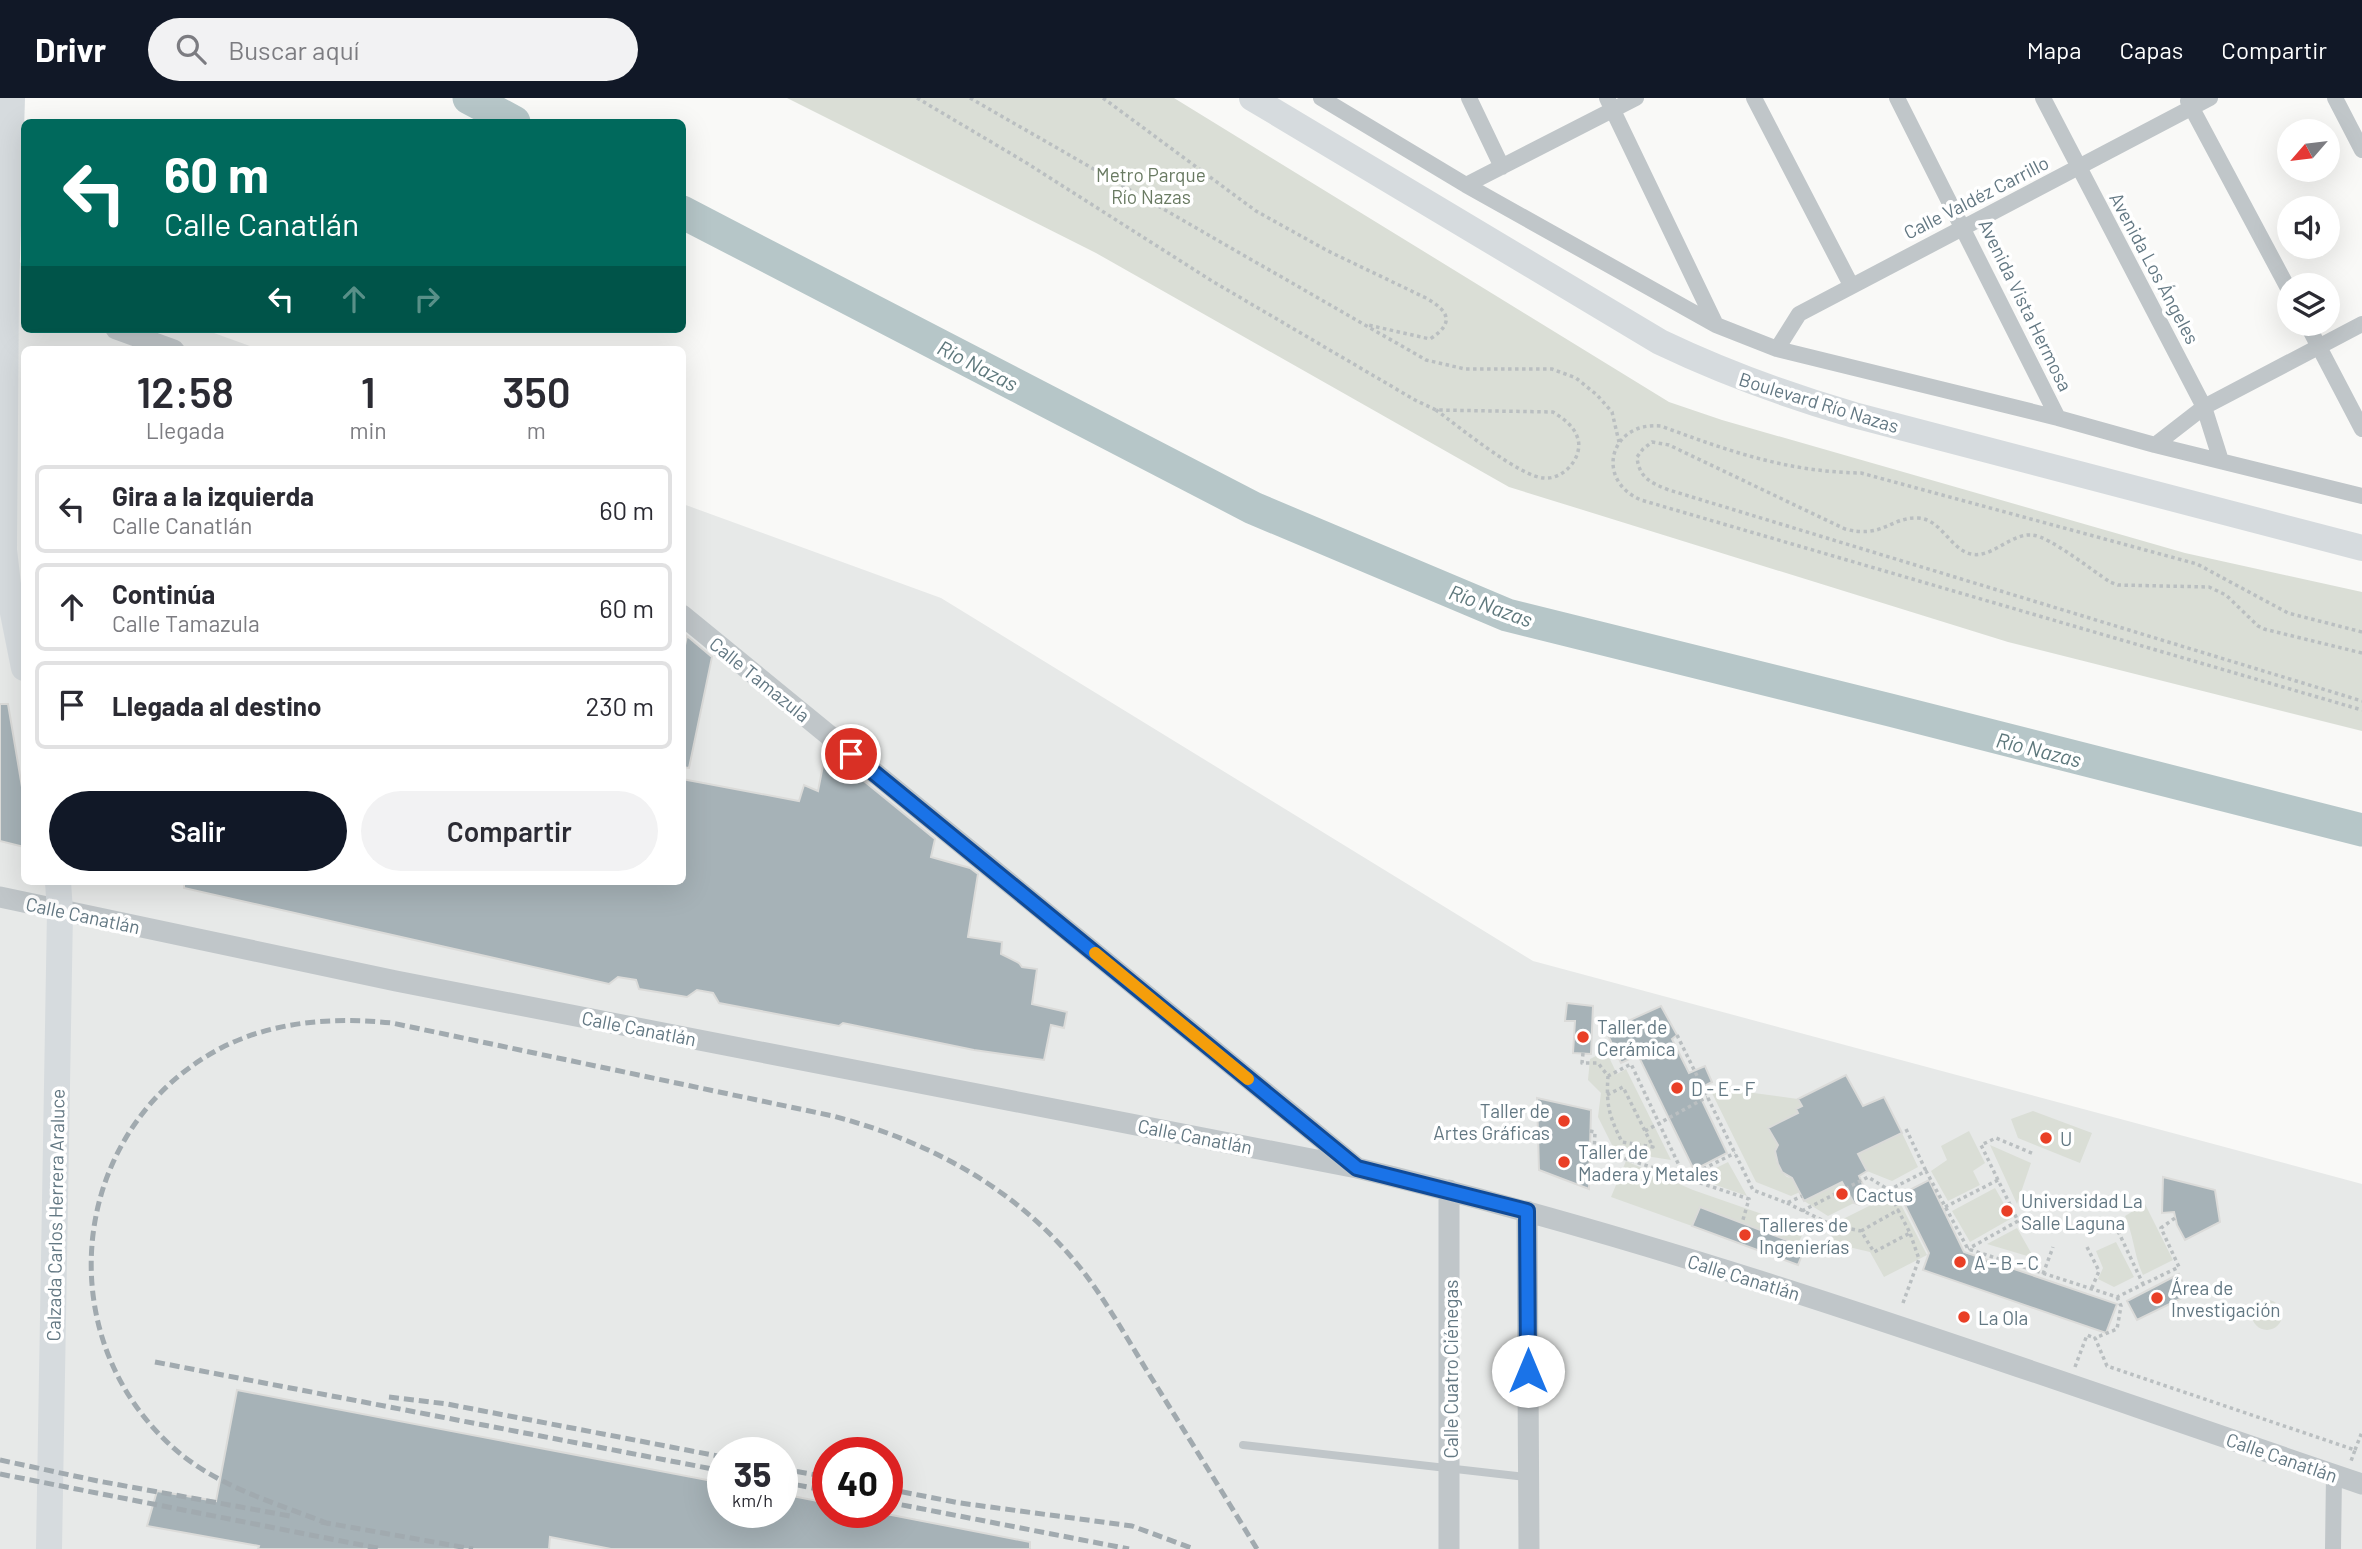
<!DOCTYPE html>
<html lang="es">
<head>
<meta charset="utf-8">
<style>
  body { margin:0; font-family:Barlow,sans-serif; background:#f2f2f3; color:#2b2b33; height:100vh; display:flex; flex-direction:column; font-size:26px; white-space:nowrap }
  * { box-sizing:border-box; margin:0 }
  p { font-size:23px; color:#7c7c81 }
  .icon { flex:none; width:38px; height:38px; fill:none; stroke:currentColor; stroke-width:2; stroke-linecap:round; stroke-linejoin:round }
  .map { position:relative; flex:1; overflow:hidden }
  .sheet { position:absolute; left:21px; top:248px; width:665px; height:539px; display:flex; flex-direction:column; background:#fff; border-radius:10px; box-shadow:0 7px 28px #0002 }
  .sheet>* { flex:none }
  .hud { position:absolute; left:21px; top:21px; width:665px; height:214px; border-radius:10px; box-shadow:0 7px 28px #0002; background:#00695c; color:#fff; overflow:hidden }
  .needle { width:46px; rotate:242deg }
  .controls { position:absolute; left:2277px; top:21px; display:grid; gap:14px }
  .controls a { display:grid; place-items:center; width:63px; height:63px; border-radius:50%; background:#fff; box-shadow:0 7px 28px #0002; font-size:35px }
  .speed { position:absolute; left:707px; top:1339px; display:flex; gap:14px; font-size:35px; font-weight:700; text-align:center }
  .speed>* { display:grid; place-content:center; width:91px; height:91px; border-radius:50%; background:#fff; box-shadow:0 7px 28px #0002; line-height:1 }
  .speed small { font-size:18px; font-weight:400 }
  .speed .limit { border:10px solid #d22; background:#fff; color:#111 }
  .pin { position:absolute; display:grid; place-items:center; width:60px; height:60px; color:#fff; margin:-30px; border:4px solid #fff; border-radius:50%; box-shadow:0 2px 7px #0007 }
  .me { position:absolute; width:77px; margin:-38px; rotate:0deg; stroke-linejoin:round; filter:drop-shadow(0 0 5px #0008) }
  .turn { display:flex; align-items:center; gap:24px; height:147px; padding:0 28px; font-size:32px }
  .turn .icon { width:91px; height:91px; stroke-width:2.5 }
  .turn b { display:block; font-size:49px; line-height:60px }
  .lanes { display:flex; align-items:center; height:66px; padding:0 28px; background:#0003; justify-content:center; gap:35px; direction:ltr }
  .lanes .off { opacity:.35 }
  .eta { display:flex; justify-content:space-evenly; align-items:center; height:119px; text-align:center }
  .eta b { font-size:42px; font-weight:600; line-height:49px }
  .cta { display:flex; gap:14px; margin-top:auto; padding:14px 28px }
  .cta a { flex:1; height:80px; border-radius:42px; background:#111827; color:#fff; font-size:28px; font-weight:600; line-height:80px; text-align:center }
  .cta a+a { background:#f2f2f3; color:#2b2b33 }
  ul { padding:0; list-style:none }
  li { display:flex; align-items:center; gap:21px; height:88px; margin:0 14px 10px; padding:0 14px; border:4px solid #e1e1e2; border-radius:10px }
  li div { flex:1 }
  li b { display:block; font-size:26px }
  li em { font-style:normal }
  header { display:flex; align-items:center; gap:42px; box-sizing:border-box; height:98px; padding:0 35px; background:#111827; color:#fff }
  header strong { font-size:33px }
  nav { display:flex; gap:38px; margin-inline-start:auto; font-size:24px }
  .search { width:490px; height:63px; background:#f2f2f3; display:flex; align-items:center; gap:18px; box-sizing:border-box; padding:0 24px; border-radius:38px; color:#7c7c81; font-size:26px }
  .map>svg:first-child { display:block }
  .built { fill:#e7e9e8; fill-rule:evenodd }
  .green { fill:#daded6 }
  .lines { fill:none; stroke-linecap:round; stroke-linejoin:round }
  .river { stroke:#b6c6c8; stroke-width:33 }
  .building { fill:#a6b2b7; stroke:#dbdbd9; stroke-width:2 }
  .path { stroke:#babfc1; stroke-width:3.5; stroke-dasharray:3.5 3.5; stroke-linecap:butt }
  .service { stroke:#c0c6c9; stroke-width:8 }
  .minor { stroke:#c0c6c9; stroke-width:16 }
  .tertiary { stroke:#c0c6c9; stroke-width:21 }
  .primary { stroke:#d6dbde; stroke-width:26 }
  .rail { stroke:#a1aaaf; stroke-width:5; stroke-dasharray:10 5; stroke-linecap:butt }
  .route-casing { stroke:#114b97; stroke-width:18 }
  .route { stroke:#1a73e8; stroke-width:12 }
  .slow { stroke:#f59e0b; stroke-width:12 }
  .poi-dot { fill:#e93f26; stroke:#fff; stroke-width:2.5 }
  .labels { text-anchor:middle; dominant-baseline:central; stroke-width:7; stroke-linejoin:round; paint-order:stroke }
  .park-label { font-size:19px; fill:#697a62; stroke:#fff }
  .street-label { font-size:19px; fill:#637883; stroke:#fff }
  .poi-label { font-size:19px; fill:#637883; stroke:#fff; text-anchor:start }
  .water-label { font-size:21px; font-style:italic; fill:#5e787c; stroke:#fff }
</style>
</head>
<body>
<header>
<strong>Drivr</strong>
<div class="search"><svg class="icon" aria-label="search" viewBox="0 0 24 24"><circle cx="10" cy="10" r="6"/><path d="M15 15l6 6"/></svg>Buscar aquí</div>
<nav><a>Mapa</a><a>Capas</a><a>Compartir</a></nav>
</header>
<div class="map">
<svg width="2362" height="1451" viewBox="0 0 2362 1451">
  <rect width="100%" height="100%" fill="#f9f9f7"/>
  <path class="built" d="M0,157L24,166V231H203L261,252H24V784H682L683,406L941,500L1533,863L2362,1086V1451H0ZM723,1354H782V1414H723ZM828,1354H887V1414H828Z"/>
  <path class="green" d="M787,0H1174L1669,304L1722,322L2185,455L2362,494V633L2008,544L1509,389L1096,155Z
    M1606,953L1617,976L1626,971L1671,1062L1615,1053L1598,1019L1601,995L1588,982L1590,961Z
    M1709,989L1798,1001L1802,1008L1796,1011L1798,1015L1769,1031L1778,1048C1772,1059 1778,1070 1787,1079L1792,1080L1800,1094L1791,1098L1756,1084Z
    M2033,1013L2092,1035L2080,1065L2018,1040L2011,1021Z
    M1969,1033L1985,1065L1973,1073L1980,1087L1948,1103L1931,1073L1947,1062L1941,1048Z
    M1902,1035L1918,1069L1892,1083L1867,1073L1858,1056Z
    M1990,1047L2031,1065L2017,1106Z
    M1626,1063L1693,1092L1805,1131L1798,1146L1701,1110L1692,1128L1611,1099Z
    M1728,1064L1747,1098L1696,1080Z
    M1842,1084L1854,1105L1828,1118L1804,1103Z
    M1995,1090L2012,1120L1970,1144L1952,1113Z
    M1895,1095L1927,1157L1884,1179L1870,1154L1836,1146L1827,1129Z
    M2145,1106L2173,1162L2143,1177C2134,1158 2134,1138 2125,1118Z
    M2017,1130L2034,1160L1987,1146Z
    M2116,1144L2134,1179L2114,1189L2098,1181L2103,1170L2096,1153Z
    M2252 1217a15 15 0 1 1 30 0a15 15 0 1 1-30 0Z"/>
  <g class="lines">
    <path class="river" d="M469,0L514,24
      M682,114L1253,410L1507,517L1890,612L2362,732"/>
  </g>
  <path class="building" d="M687,538L712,559L689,670L682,669V547H685Z
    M0,606H8L24,701V749L0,743Z
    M826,652L935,741L931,759L970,770L978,776L968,839L1002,844L1001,856L1019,865L1022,869L1037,871L1032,906L1067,914L1064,930L1051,927L1044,962L974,952L843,925L839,928L719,905L713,895L697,892L687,899L639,891L636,882L618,879L609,886L184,790V784H682V681L799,703L804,687L818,693Z
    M1567,905L1593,908L1591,956L1573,955L1575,923H1565Z
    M1661,908L1677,937L1672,941L1689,975L1705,968L1712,984L1697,992L1727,1055L1694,1072L1638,957L1621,965L1606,933Z
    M1846,977L1863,1008L1884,999L1902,1035L1858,1056L1867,1073L1859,1078L1869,1100L1865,1105L1860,1107L1854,1105L1842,1084L1804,1103L1792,1080L1782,1074L1778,1066L1775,1053L1778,1047L1768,1030L1798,1015L1796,1011L1802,1008L1798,1001Z
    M1537,1000L1591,1012L1589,1091L1539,1072Z
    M2163,1079L2215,1092L2220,1124L2185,1142L2177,1127L2174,1114L2162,1115Z
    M1929,1082L1964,1154L2117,1206L2106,1235L1923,1172L1929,1155L1900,1097Z
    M1700,1109L1805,1149L1798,1167L1692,1128Z
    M2179,1176L2188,1197L2137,1222L2127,1203Z
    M237,1292L723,1385V1414H782V1396L828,1405V1414H876L1030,1444V1451H611L550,1439L549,1451H258L259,1448L147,1428L157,1393L216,1403Z"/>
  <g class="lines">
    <path class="path" d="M917,0L1025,64L1212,183L1415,302L1436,312L1553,314C1564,321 1574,328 1578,341C1583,360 1563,382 1544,380C1520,379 1458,328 1436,312
      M970,0L1426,262L1465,271H1552L1576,280L1597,297L1612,314L1619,344
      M1103,0L1256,113L1328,153L1426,200C1449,213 1455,225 1430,241L1368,227
      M2362,534L2288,515L2197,466L1861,375C1788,374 1728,353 1661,328C1610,323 1594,382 1641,402L2362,612
      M2362,555L2264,531L2258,528L2226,497L2209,489L2118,487L2110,484C2093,473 2049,438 2032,437C2011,435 1991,461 1971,456C1950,451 1941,421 1918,420C1890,419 1883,441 1845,431L1669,347L1652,344L1643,351L1637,359C1639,380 1651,385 1669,392L2362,603
      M1677,937L1753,1092L1787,1105L1802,1098
      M1583,955L1582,965H1598L1608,978L1631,966L1685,1080L1749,1101L1742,1125
      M1607,997L1623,989L1653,1049L1622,1044C1609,1018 1606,1007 1608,978
      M1906,1031L1926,1073
      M1590,1033L1595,1034L1594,1055
      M1645,1033L1707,999
      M1590,1055L1614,1057L1685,1080L1735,1055
      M1998,1082L1981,1047L1996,1040L2034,1056
      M1889,1092L1898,1112
      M1787,1105L1832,1127L1861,1133L1874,1154L1910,1135L1898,1112L1861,1133
      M1945,1109L1998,1082L2018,1123L1968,1151
      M1802,1113L1868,1079L1889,1092L1926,1073L1968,1151L2117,1199L2179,1169L2161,1130L2175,1120
      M2118,1133L2143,1186
      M2087,1149L2099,1173L2091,1192
      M2043,1176L2053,1149
      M2117,1199L2121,1208L2117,1231L2095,1240L2107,1268L2355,1352L2351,1363
      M1903,1205L1919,1161L1910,1135
      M2075,1269L2087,1237L2095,1240
      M2355,1352L2362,1334"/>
    <path class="service" d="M1243,1347L1526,1379"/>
    <path class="minor" d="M1321,0L1466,87L1716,227L1777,251L2058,320L2155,347L2362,398
      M1469,0L1502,69
      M1607,0L1716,227
      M1754,0L1851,187
      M1897,0L2058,320
      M2043,0L2204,309L2221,363
      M2335,0L2362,52
      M2188,3L2289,192
      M1466,87L1636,0
      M2307,226L2362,331
      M1777,251L1799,216L2210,0
      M2155,347L2204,309L2362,226
      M2333,1451L2334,1377"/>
    <path class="tertiary" d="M116,231L174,252
      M682,517L1355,1068
      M0,799L396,883L1357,1070C1699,1151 2029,1274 2362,1386
      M1449,1092V1451
      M1527,1113L1529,1451"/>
    <path class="primary" d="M12,0L6,191L4,452L9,495L24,570
      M1252,0L1660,244C1725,275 1785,297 1854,317L2362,450
      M49,1451L60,813L58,784"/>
    <path class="rail" d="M155,1264L723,1373
      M389,1299L447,1306L723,1359
      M0,1362L98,1383L290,1418
      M782,1371L828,1379
      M0,1376L382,1451
      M782,1384L828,1393
      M887,1391L960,1405L1132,1428L1194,1451
      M887,1404L1129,1451
      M321,1424L473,1451
      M329,1426C271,1403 210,1387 165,1342C47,1227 74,1027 221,950C274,923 333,919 392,925L833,1018C931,1044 1018,1091 1082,1172C1109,1207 1130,1246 1154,1284C1188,1339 1223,1395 1257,1451"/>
  </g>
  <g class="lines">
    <defs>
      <path id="route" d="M851,656L1357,1070L1527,1113L1528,1273"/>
    </defs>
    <use href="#route" class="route-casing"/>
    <use href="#route" class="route"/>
    <path class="slow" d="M1095,855L1248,981"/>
  </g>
  <g class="poi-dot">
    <circle cx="1583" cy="939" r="7"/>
    <circle cx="1677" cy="990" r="7"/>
    <circle cx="1564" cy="1023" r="7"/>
    <circle cx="2046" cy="1040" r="7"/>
    <circle cx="1564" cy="1064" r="7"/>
    <circle cx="1842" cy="1096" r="7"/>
    <circle cx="2007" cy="1113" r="7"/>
    <circle cx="1745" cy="1137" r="7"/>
    <circle cx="1960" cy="1164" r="7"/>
    <circle cx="2157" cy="1200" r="7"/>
    <circle cx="1964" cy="1219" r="7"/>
  </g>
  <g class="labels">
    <g class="park-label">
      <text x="1151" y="76">Metro Parque<tspan x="1151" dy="22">Río Nazas</tspan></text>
    </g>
    <g class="street-label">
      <text transform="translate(1976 99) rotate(-27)">Calle Valdéz Carrillo</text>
      <text transform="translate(2155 170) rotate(62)">Avenida Los Ángeles</text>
      <text transform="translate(2026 207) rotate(64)">Avenida Vista Hermosa</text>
      <text transform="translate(1819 304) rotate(17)">Boulevard Río Nazas</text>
      <text transform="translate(760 581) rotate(39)">Calle Tamazula</text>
      <text transform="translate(83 817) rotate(12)">Calle Canatlán</text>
      <text transform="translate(639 930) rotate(11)">Calle Canatlán</text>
      <text transform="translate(1195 1038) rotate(11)">Calle Canatlán</text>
      <text transform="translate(55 1117) rotate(-89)">Calzada Carlos Herrera Araluce</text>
      <text transform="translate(1744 1179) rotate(17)">Calle Canatlán</text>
      <text transform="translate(1450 1271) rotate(-90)">Calle Cuatro Ciénegas</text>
      <text transform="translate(2282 1359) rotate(19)">Calle Canatlán</text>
    </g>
    <g class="poi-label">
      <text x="1597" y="928">Taller de<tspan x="1597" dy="22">Cerámica</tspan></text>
      <text x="1691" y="990">D - E - F</text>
      <text x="1550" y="1012" text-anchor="end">Taller de<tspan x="1550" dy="22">Artes Gráficas</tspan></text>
      <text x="2060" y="1040">U</text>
      <text x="1578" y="1053">Taller de<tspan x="1578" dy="22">Madera y Metales</tspan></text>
      <text x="1856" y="1096">Cactus</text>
      <text x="2021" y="1102">Universidad La<tspan x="2021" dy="22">Salle Laguna</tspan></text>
      <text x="1759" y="1126">Talleres de<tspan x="1759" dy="22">Ingenierías</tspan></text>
      <text x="1974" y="1164">A - B - C</text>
      <text x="2171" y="1189">Área de<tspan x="2171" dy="22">Investigación</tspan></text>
      <text x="1978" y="1219">La Ola</text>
    </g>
    <g class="water-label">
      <text transform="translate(978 267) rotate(27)">Río Nazas</text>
      <text transform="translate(1491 507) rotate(20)">Río Nazas</text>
      <text transform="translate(2039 651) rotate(14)">Río Nazas</text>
    </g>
  </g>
</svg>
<div class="controls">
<a><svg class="needle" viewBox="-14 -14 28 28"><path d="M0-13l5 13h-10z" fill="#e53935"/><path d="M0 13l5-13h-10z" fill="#7c7c81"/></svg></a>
<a><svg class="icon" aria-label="sound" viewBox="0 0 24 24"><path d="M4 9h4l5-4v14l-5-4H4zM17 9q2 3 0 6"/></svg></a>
<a><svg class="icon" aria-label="layers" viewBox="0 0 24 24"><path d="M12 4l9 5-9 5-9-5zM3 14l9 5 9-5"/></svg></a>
</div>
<div class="speed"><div>35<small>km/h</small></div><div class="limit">40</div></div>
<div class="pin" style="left:851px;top:656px;background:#d93025"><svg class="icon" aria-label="arrive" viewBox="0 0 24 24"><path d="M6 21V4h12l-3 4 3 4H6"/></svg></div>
<svg class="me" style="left:1528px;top:1273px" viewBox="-20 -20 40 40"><circle r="19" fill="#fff"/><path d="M0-13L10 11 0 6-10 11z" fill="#1a73e8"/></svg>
<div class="hud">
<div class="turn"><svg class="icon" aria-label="left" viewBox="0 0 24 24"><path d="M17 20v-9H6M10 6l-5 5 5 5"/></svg><div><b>60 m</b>Calle Canatlán</div></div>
<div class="lanes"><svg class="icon" aria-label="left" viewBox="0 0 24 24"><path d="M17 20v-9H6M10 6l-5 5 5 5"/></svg><svg class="icon off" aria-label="ahead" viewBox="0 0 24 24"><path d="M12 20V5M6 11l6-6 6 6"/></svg><svg class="icon off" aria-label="right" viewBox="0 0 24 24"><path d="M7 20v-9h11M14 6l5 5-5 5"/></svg></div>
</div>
<section class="sheet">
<div class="eta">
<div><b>12:58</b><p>Llegada</p></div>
<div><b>1</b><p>min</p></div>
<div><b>350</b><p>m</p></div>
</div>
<ul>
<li><svg class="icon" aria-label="left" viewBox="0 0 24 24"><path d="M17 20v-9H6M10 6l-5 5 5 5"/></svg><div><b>Gira a la izquierda</b><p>Calle Canatlán</p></div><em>60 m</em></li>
<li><svg class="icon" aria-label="ahead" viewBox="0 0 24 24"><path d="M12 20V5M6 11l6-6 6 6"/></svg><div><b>Continúa</b><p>Calle Tamazula</p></div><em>60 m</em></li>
<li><svg class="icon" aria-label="arrive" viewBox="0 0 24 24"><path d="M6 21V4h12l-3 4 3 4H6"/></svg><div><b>Llegada al destino</b></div><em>230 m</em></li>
</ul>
<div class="cta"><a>Salir</a><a>Compartir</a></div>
</section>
</div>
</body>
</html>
